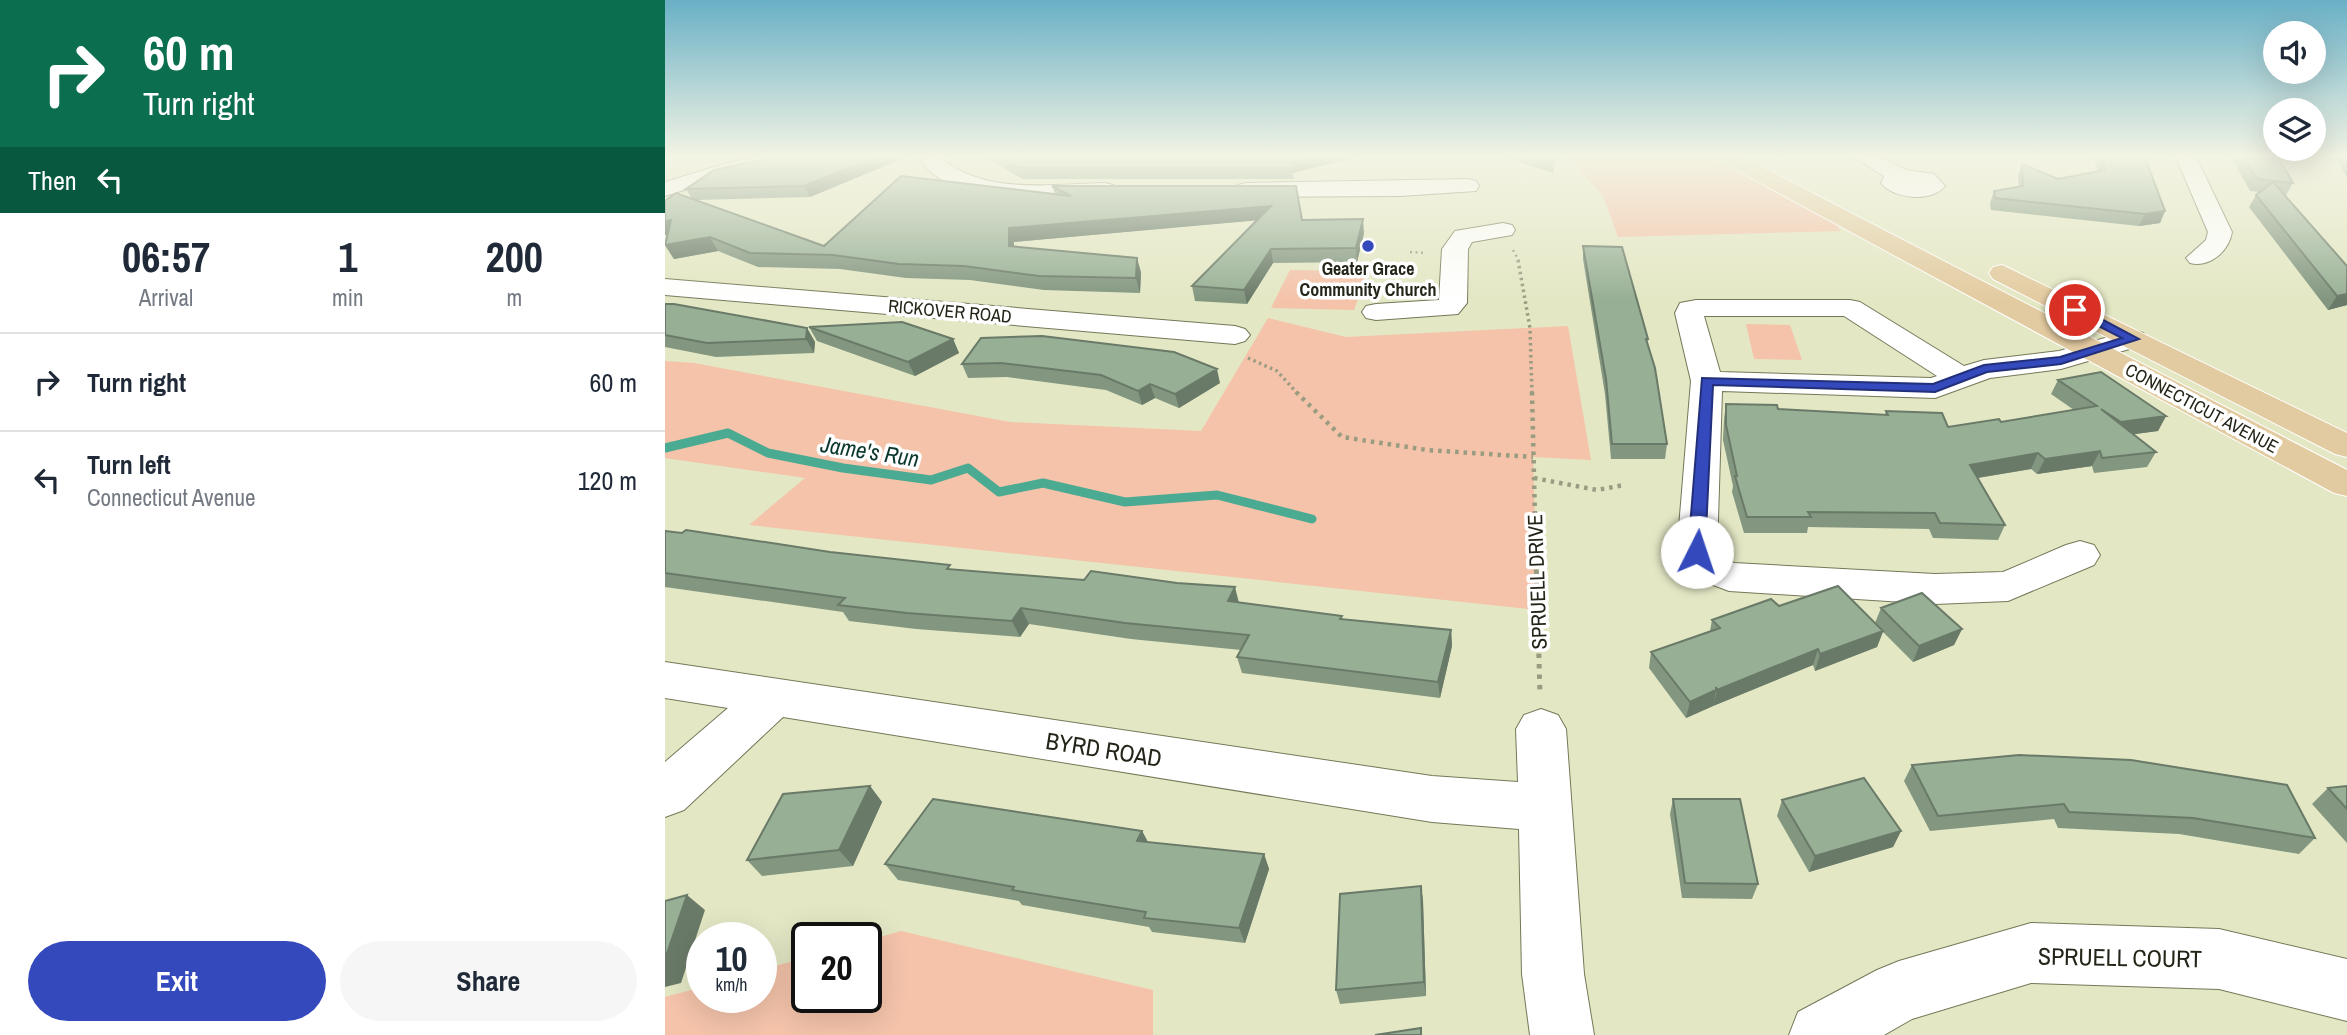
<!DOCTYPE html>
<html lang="en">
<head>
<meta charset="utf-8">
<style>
  body { margin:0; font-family:"Archivo Narrow",sans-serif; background:#f6f6f7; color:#1f2937; height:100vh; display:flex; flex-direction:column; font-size:26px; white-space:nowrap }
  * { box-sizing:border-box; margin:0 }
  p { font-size:23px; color:#747a83 }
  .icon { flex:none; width:38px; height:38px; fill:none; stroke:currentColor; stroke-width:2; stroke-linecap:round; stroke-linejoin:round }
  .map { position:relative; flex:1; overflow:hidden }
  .side { display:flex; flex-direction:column; background:#fff; width:665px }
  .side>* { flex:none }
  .guide { background:#0b6e4f; color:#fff; overflow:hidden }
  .tools { position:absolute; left:1598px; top:21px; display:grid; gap:14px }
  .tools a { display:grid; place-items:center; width:63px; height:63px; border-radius:50%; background:#fff; box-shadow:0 7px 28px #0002; font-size:35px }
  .speed { position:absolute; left:21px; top:922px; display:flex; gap:14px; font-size:35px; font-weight:700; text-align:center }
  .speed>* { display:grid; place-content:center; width:91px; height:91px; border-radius:50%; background:#fff; box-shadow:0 7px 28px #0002; line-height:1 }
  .speed small { font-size:18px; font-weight:400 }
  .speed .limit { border:4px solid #111; border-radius:10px; background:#fff; color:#111 }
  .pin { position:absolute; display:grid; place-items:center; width:60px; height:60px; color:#fff; margin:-30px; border:4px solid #fff; border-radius:50%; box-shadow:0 2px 7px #0007 }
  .me { position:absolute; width:77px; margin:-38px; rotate:4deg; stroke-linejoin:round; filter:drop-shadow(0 0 5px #0008) }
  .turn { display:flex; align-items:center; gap:24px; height:147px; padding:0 28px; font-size:32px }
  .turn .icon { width:91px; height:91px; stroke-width:2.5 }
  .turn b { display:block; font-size:49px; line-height:60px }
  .then { display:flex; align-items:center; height:66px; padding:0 28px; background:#0003; gap:14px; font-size:26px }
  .eta { display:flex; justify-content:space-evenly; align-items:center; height:119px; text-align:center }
  .eta b { font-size:42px; font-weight:800; line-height:49px }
  .button { display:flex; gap:14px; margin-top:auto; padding:14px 28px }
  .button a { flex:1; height:80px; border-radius:42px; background:#3449bb; color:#fff; font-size:28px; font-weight:800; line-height:80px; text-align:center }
  .button a+a { background:#f6f6f7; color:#1f2937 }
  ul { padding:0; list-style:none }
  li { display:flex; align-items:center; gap:21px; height:98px; padding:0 28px; border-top:2px solid #e0e1e3 }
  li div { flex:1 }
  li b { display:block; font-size:26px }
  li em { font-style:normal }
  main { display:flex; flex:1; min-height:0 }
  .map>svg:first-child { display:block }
  .green { fill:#f4c3aa }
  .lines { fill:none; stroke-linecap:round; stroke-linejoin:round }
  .stream { stroke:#4baa92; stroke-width:9 }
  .minor-casing { stroke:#757858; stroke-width:2 }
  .major-casing { stroke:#fff; stroke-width:2 }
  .path-far3 { stroke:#9a9c82; stroke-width:2.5; stroke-dasharray:2 3.5; stroke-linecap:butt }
  .path-far2 { stroke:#9a9c82; stroke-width:3.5; stroke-dasharray:2.5 3.5; stroke-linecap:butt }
  .path-far1 { stroke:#9a9c82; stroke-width:4.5; stroke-dasharray:3.5 5; stroke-linecap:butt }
  .path { stroke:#9a9c82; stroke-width:5; stroke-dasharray:4.5 6; stroke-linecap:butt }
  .minor { fill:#fff; fill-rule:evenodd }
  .major { fill:#e3cba1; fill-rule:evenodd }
  .wall { fill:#829680 }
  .shaded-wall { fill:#6a7a68 }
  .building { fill:#97af95; stroke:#6a7a68; stroke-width:2 }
  .route { fill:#3449bb; stroke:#222f7a; stroke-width:2 }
  .poi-dot { fill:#3449bb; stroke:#fff; stroke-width:2.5 }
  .labels { text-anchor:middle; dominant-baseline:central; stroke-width:7; stroke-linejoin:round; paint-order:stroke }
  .far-poi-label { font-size:18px; font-weight:bold; fill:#242518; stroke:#fff }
  .far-street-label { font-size:18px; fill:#242518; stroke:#fff }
  .street-label { font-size:21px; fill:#242518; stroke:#fff }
  .water-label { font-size:23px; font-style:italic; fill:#0b382e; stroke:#fff }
  .near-street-label { font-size:24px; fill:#242518; stroke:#fff }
</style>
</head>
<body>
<main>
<section class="side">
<div class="guide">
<div class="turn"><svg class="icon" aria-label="right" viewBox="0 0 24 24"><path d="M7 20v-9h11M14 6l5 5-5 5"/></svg><div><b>60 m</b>Turn right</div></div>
<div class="then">Then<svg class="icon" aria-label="left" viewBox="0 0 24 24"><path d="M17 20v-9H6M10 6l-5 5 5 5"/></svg></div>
</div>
<div class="eta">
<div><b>06:57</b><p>Arrival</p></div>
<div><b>1</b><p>min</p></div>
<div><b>200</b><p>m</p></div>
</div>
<ul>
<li><svg class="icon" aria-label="right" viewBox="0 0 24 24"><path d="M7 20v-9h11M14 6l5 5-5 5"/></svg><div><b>Turn right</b></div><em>60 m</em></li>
<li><svg class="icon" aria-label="left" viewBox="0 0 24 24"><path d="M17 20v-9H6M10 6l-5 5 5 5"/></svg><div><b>Turn left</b><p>Connecticut Avenue</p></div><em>120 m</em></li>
</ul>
<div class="button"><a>Exit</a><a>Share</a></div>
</section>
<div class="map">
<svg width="1682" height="1035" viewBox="0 0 1682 1035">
  <rect width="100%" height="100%" fill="#e4e7c4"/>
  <path class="green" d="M901,155H1058L1176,217L1173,228L1177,231L953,237L938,196Z
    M625,270L703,271L689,310L606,308Z
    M603,318L681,337L903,326L926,460L868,457L873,610L84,525L140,478L0,458V361L29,363L345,422L536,431Z
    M1081,324L1125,325L1137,360L1089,359Z
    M236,931L488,990V1035H0V997L37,987V998H96V970L142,957V998H201V941Z"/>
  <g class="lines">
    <path class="stream" d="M0,448L63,433L103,453L178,468L266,480L303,468L334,492L378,483L460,502L552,495L647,519"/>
    <defs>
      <path id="minor" d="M102,155H148L145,159L70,174L0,196V182L59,164Z
        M259,155H279L278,160C324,195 386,184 440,183L448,185L451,190L448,195L440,197C390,198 290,209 257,162Z
        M1185,155H1211L1241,170L1269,174L1280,186C1267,203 1228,199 1216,183L1219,176Z
        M1510,155H1530L1567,232C1564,251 1545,268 1525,263L1521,258L1541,240L1543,232Z
        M803,179L811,181L814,186L811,191L735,196L581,197L573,195L570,190L573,185L581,183Z
        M838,223L847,225L850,230L847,235L807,242L803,249L802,303L793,314L711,320L701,318L697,312L701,306L711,304L774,300L777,249L790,231Z
        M0,279L570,326L580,329L585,335L580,341L570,344L0,295Z
        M1031,300H1185L1195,302L1299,366L1319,360L1394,351L1468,330L1478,333L1483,339L1478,345L1396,369L1325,378L1270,398L1057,391L1052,552L1055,557L1069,563L1270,574L1338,572L1401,545L1415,541L1429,545L1435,555L1429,565L1343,601L1270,604L1064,591L1027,577L1012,552L1026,381L1010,313L1015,303ZM1039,316H1179L1272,376L1266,378L1055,372Z
        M0,662L767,776L853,782L851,729L859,715L876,709L893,715L901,729L919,974L929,1035H865L857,974L854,829L767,822L118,717L19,810L0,817V762L63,708L0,698Z
        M1366,923L1554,929L1682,959V1021L1554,989L1366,983L1247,1019L1219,1035H1124L1133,1012L1212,970L1234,961Z"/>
      <path id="major" d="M1048,155H1074L1682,470V496L1669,493L1051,159Z
        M1337,265L1682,433V457L1670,454L1328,279L1324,273L1328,267Z"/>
    </defs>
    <use href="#minor" class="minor-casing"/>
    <use href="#major" class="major-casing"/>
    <path class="path-far3" d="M848,250L854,261
      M745,252L760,253"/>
    <path class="path-far2" d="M853,260L865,328L867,394
      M583,358L612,371L633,394"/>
    <path class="path-far1" d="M631,392L677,437L762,450L868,457
      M867,392L871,561
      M869,478L932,490L959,485"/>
    <path class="path" d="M871,559L875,694"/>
    <use href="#minor" class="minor"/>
    <use href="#major" class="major"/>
  </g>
  <path class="wall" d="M246,155L145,197L31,200L159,246L390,194L387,186L637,220L699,233L692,262L608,263L582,304L530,301L527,286L592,220L349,242V246L476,272L475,293L379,290L305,280L241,278L175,269L93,267L53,251L9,259L0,245L2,235H0V201L27,199L21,189Z
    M316,155H698L628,173L629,179H358Z
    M833,155H884L889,162L888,173Z
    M1428,155H1479L1500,211L1495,223L1474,226L1326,210L1325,203L1329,191L1354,187L1353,175L1357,164L1393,179L1433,172Z
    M1565,155H1612L1628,183L1621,195L1619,194L1682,305L1663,310L1584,207L1591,195L1595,192L1585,191Z
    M1675,155H1682V178L1672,160Z
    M918,246L983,339L982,345L1002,444L1000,459H946L940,394L918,259Z
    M0,304L142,328L150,342L149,353L51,357L0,347Z
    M144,327L288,339L294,353L250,376L152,341Z
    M316,338L555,383L514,408L490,398L477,405L441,390L342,377L303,378L297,364Z
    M1393,380L1501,416L1493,431L1468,434L1491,452L1482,467L1429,473L1427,466L1372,474L1366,469L1313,478L1340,525L1333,540L1268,538L1264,529L1143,527L1142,533H1079L1067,492L1068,486L1058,440L1059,419L1061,404L1113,409L1220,415L1221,411L1283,427L1336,422L1409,410L1386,394Z
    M0,531L287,569L677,616V620L786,630L787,646L775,698L577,673L572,657L576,650L466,639L364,624L355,637L251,629L184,621L178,612L0,587Z
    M1114,606L1210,623L1216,608L1297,629L1289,645L1248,662L1218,632L1212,647L1150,671L1148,665L1048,706V705V706L1021,718L984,668L986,652L1045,631L1047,620Z
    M1247,765L1650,838L1634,854L1514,834L1393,828L1389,819L1265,831L1239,781Z
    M205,786L217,802L188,866L97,876L82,860Z
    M1682,786V843L1647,804L1663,788Z
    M1008,799L1093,884L1087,899L1017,898L1005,814Z
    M1117,800L1236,831L1228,847L1144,872L1112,816Z
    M477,831L483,842L599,854L604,869L580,943L487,932L484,927L357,905L354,901L233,880L220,864Z
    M756,886L758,901L761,996L675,1004L671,990Z"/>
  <path class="shaded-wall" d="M215,155H246L145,197L139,186Z
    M653,155H698L628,173L626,162Z
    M606,206L608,219L349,242V260L344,246V228Z
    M1500,211L1495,223L1474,226L1480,214Z
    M698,219L699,233L692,262L691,248Z
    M6,220L15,234L0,235V221Z
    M45,237L53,251L9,259L0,245Z
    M606,249L608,263L582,304L579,290Z
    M472,258L476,272L475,293L471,278Z
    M1682,294V305L1663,310L1672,296Z
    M142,328L150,342L149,353L141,339Z
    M288,339L294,353L250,376L243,362Z
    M552,369L555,383L514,408L510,394Z
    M485,384L490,398L477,405L473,391Z
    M1501,416L1493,431L1449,437L1456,422Z
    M1435,451L1427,466L1372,474L1380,459Z
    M1373,453L1366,469L1299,480L1305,465Z
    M570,587L574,603L563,601Z
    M356,608L364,624L355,637L347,621Z
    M1297,629L1289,645L1248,662L1254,646Z
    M786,630L787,646L775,698L773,682Z
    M1218,631L1212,647L1150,671L1155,654Z
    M1153,649L1148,665L1048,706L1052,690Z
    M1051,690L1048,706L1021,718L1025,702Z
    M205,786L217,802L188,866L174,850Z
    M477,831L485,846L472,841Z
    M1236,831L1228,847L1144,872L1150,856Z
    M599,854L604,869L580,943L574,928Z
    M756,886L758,901L761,996L759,982Z
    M22,895L40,910L16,983L0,987V959Z"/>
  <path class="building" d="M117,155H215L139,186L21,189L49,170Z
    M331,155H653L626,162L628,168H354Z
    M867,155H884L889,162Z
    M1436,155H1479L1500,211L1480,214L1330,198L1329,191L1358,186L1357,164L1393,179L1440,170Z
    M1577,155H1612L1628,183L1592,179Z
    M236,176L406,196L387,186H631L637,220L698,219L691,248L606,249L579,290L527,286L606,206L344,228V246L472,258L471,278L374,276L299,266L234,264L168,255L85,253L45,237L0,245L6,220L0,221V201L11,193L159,246Z
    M1608,182L1682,266V294L1672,296L1591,195Z
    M918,246L957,247L983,339H981L990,368L1002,444H947L941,379Z
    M0,304H9L142,328L141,339L42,343L0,335Z
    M237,322L288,339L243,362L144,327Z
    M377,336L509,352L552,369L510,394L485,384L473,391L436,375L336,363L297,364L316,338Z
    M1436,372L1501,416L1456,422L1436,409L1491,452L1437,458L1435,451L1380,459L1373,453L1305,465L1340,525L1275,523L1270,513L1143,512L1146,517H1082L1070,476H1072L1061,425V404L1112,405L1113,409L1223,415L1221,411L1277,413L1283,427L1334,419L1336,422L1432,406L1393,380Z
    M21,530L165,552L285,565L282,569L419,580L426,571L512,583L570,587L563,601L677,616L675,619L786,630L773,682L572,657L584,635L460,623L356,608L347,621L242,613L173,605L180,598L0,573V531L17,533Z
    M1173,586L1218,631L1155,654L1153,649L1052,690L1051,687V690L1025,702L986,652L1055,628L1047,620L1106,599L1114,606Z
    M1257,593L1297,629L1254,646L1216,608Z
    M1354,755L1466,760L1622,785L1650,838L1528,818L1404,812L1399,804L1273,816L1247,765Z
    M1199,778L1236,831L1150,856L1117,800Z
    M205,786L174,850L82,860L118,794Z
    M1682,786V809L1663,788Z
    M268,799L477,831L472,841L599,854L574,928L479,918L481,912L347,890L349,887L220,864Z
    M1008,799H1075L1093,884L1020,883Z
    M756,886L759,982L671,990L675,894Z
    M22,895L0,959V901Z
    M756,1028V1035H710Z"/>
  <linearGradient id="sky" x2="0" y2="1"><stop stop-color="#69b0c6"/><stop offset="0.52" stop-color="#f3f4e4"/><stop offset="1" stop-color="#f3f4e4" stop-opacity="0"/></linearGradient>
  <rect width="1682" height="300" fill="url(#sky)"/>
  <path class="route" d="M1406,307H1414L1474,339L1396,364L1322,372L1270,392L1048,385L1040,552L1032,557L1026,556L1023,552L1037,378L1268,384L1319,365L1395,357L1457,338L1406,312Z"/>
  <circle class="poi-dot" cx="703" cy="246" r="7"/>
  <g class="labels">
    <g class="far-poi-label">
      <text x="703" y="268">Geater Grace<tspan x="703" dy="21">Community Church</tspan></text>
    </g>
    <g class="far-street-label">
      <text transform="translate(285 311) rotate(5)">RICKOVER ROAD</text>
      <text transform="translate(1537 408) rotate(28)">CONNECTICUT AVENUE</text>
    </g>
    <g class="street-label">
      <text transform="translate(872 582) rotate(-92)">SPRUELL DRIVE</text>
    </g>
    <g class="water-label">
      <text transform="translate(205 451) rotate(9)">Jame's Run</text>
    </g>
    <g class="near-street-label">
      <text transform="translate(439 749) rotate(9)">BYRD ROAD</text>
      <text transform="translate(1455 957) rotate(1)">SPRUELL COURT</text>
    </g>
  </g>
</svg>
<div class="tools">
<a><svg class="icon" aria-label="sound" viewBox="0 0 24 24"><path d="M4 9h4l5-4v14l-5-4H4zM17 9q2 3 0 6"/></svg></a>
<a><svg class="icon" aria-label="layers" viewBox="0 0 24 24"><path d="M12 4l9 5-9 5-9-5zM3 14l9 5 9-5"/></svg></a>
</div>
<div class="speed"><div>10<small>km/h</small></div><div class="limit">20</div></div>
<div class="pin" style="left:1410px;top:310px;background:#d93025"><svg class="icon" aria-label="arrive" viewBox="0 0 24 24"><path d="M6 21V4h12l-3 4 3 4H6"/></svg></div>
<svg class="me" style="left:1032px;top:552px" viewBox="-20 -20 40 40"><circle r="19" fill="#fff"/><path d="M0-13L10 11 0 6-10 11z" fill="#3449bb"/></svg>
</div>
</main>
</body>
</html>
